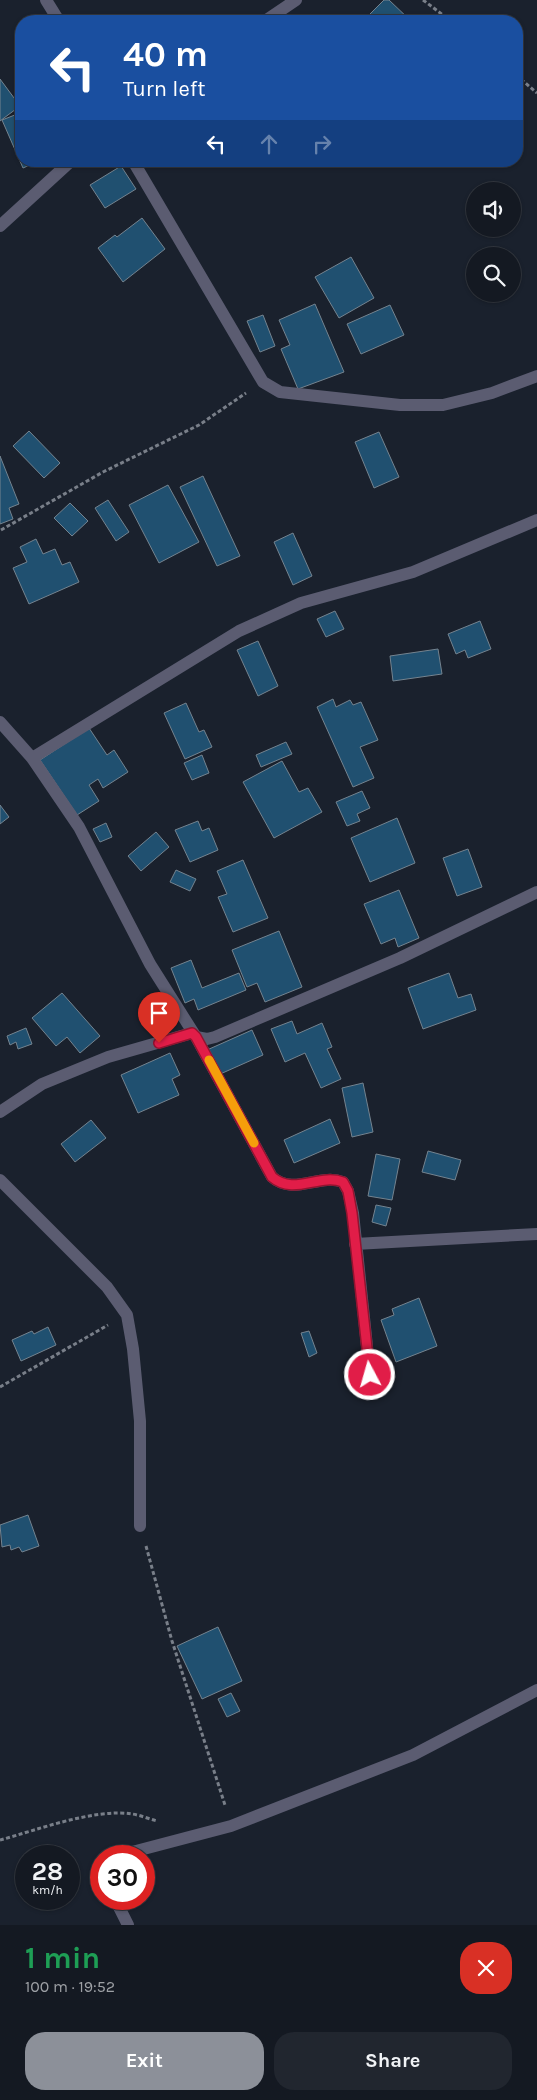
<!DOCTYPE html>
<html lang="en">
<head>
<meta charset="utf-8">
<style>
  body { margin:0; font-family:Karla,sans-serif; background:#21262f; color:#f1f3f6; height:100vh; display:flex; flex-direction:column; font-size:19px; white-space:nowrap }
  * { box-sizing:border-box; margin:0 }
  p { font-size:16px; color:#9da0a5 }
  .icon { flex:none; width:28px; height:28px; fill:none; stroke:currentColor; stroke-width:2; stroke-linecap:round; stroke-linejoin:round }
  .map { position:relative; height:1925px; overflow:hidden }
  .side { display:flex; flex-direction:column; background:#141922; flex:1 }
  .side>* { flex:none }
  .guide { position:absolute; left:15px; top:15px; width:508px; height:152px; border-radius:20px; box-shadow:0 1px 4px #0004,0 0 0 1px #333840; background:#1a4fa0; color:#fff; overflow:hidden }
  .controls { position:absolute; left:466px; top:182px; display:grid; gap:10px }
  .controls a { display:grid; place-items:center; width:55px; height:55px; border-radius:50%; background:#141922; box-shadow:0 1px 4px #0004,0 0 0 1px #333840; font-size:25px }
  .speed { position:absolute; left:15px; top:1845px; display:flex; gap:10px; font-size:25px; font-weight:700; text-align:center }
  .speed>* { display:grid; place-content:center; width:65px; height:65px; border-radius:50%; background:#141922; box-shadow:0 1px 4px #0004,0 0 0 1px #333840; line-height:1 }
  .speed small { font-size:12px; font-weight:400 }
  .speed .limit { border:8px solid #d22; background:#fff; color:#111 }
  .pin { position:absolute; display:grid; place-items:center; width:42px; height:42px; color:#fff; margin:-51px -21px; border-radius:50% 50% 50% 0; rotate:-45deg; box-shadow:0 0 5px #0007 }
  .pin .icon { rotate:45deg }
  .me { position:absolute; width:55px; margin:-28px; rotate:354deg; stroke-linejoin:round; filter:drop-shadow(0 0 4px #0008) }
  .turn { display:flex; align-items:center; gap:18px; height:105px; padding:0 25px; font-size:22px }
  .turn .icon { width:65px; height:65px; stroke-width:2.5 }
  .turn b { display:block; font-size:35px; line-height:42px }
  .lanes { display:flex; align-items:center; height:48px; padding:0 25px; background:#0003; justify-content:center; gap:25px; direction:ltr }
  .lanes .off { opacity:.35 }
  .round { display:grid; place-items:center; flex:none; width:52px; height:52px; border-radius:20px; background:#21262f }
  .headline { display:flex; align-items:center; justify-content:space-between; height:85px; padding:0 25px }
  h1 { font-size:30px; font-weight:700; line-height:38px; color:#1e9e55 }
  .primary-button { display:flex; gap:10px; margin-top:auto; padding:10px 25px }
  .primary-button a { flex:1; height:58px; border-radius:20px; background:#8c9099; color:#fff; font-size:20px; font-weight:700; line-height:58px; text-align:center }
  .primary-button a+a { background:#21262f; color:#f1f3f6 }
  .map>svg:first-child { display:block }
  .building { fill:#205070; stroke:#74838f }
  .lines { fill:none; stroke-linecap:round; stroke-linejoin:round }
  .path { stroke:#797f89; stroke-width:3; stroke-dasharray:4 2.5; stroke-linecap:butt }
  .street { stroke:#5b5c71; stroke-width:12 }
  .route-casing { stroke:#92132f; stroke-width:12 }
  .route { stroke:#e11d48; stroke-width:9 }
  .slow { stroke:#f59e0b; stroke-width:9 }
</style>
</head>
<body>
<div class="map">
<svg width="537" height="1925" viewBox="0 0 537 1925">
  <rect width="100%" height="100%" fill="#1a212d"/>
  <path class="building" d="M384,0H389L411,21H363Z
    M0,79L20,106L0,121Z
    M20,113L21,161H39L23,168L2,120Z
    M121,166L136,189L105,208L90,185Z
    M142,218L165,249L123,282L98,248L115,235L117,237Z
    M351,257L374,298L339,318L315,277Z
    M315,304L344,372L298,389L281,349L290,345L279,320Z
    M390,305L404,335L361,354L347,324Z
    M263,315L275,346L260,352L247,321Z
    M29,431L60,463L44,478L13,446Z
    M379,432L399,477L374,488L355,442Z
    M0,456L19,504L9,508L13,519L0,524Z
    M203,476L240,556L217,566L180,487Z
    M168,485L199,542L159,563L129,505Z
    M108,500L129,532L116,541L95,508Z
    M70,503L88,521L72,536L54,518Z
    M293,533L312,576L293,585L274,542Z
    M36,539L43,554L55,549L62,565L70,562L79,582L29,604L13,568L27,562L20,547Z
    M335,611L344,629L326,637L317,619Z
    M480,621L491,649L468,658L465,650L456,654L448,634Z
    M258,641L278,686L258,696L237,650Z
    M438,649L442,674L393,681L390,656Z
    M333,699L336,707L350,700L353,705L361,702L378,740L360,747L374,778L353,787L317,707Z
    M186,703L199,732L204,730L212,747L185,759L164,713Z
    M89,728L107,755L114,750L128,772L103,788L98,779L89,785L99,801L77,815L40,760Z
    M286,742L292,754L261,767L256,755Z
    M202,755L209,773L192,780L184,763Z
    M282,761L299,792L308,788L322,812L274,838L243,782Z
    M362,791L370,808L357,814L360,821L347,826L336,802Z
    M0,805L9,817L0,824Z
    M397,818L415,863L370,882L351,838Z
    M198,821L202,831L209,828L218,850L190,862L175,830Z
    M106,823L112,837L100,842L93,829Z
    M156,832L169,847L141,871L128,856Z
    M468,849L482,887L457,896L443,858Z
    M243,860L268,918L233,932L218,897L227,894L217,871Z
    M176,870L196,879L190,891L170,882Z
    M399,890L419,938L398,947L395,938L381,944L364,904Z
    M279,931L302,987L265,1002L257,983L247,987L232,950Z
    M191,960L202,988L239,973L246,990L198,1010L194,999L185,1003L171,968Z
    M449,973L458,998L471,994L476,1010L423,1029L408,988Z
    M62,993L100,1036L80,1053L67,1037L56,1046L32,1018Z
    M292,1021L297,1034L322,1023L332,1047L327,1049L341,1079L321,1088L305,1053L285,1062L271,1029Z
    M26,1028L32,1044L18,1049L16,1042L10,1045L7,1036Z
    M252,1030L263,1055L218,1075L207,1050Z
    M170,1053L180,1075L172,1079L179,1095L138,1113L121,1075Z
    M363,1083L373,1132L352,1137L342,1088Z
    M330,1119L340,1143L294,1163L284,1140Z
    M91,1120L106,1138L75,1162L61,1144Z
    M428,1151L461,1160L455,1180L422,1172Z
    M376,1154L400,1159L392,1200L368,1196Z
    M376,1205L391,1208L386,1226L372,1222Z
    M419,1298L437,1346L396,1362L381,1320L394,1315L392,1309Z
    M48,1327L56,1345L21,1361L12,1340L32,1331L34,1334Z
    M309,1331L317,1353L309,1357L301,1333Z
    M28,1515L39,1546L22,1552L19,1547L11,1550L10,1545L2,1547L0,1525Z
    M218,1627L242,1681L202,1699L177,1646Z
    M231,1693L240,1711L227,1717L218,1699Z"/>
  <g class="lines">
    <path class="path" d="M423,0L451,21
      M516,75L537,93
      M1,530L103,472L199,425L246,393
      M0,1387L108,1325
      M146,1546L172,1641L225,1805
      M0,1840C37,1830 95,1808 132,1814C140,1815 149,1819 157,1821"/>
    <path class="street" d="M46,0L59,21
      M265,21L296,0
      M133,161L263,382L280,392L400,405H443L492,393L537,376
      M0,226L71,161
      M0,722L32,758L79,827L150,964L196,1037L207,1039L215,1037L400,958L537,892
      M32,758L239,631L301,603L413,572L537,520
      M196,1037L272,1177C294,1196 319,1173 343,1182L348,1191L353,1213L370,1375
      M0,1112L42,1084L108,1057L192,1033
      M0,1180L107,1287L127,1315L133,1349L140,1421V1526
      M355,1244L537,1234
      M117,1856L231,1826L413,1755L537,1690
      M115,1899L128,1925"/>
  </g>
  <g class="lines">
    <defs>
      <path id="route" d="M159,1043L192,1033L196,1037L272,1177C294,1196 319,1173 343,1182L348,1191L352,1213L370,1375"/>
    </defs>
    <use href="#route" class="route-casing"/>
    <use href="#route" class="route"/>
    <path class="slow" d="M209,1060L254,1143"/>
  </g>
</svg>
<div class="controls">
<a><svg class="icon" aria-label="sound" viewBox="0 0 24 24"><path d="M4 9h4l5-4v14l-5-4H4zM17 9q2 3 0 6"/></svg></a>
<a><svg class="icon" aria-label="search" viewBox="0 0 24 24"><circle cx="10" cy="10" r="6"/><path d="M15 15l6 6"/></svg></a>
</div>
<div class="speed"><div>28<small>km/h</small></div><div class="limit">30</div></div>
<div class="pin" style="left:159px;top:1043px;background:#d93025"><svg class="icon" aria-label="arrive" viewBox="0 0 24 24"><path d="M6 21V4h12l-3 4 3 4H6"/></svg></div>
<svg class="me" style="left:370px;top:1375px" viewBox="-20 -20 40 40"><circle r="17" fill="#e11d48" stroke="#fff" stroke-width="3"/><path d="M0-11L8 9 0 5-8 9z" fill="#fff"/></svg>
<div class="guide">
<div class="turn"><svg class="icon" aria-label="left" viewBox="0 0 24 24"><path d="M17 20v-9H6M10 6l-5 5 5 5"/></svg><div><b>40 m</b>Turn left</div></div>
<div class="lanes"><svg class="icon" aria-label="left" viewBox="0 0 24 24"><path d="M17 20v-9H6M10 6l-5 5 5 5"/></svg><svg class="icon off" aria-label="ahead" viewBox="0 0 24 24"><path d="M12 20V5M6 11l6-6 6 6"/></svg><svg class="icon off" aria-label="right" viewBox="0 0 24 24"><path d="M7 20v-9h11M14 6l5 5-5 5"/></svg></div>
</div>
</div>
<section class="side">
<div class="headline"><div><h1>1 min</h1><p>100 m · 19:52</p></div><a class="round" style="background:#d93025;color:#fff"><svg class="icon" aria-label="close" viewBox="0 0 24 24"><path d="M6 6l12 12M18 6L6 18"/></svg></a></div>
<div class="primary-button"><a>Exit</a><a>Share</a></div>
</section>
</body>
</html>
